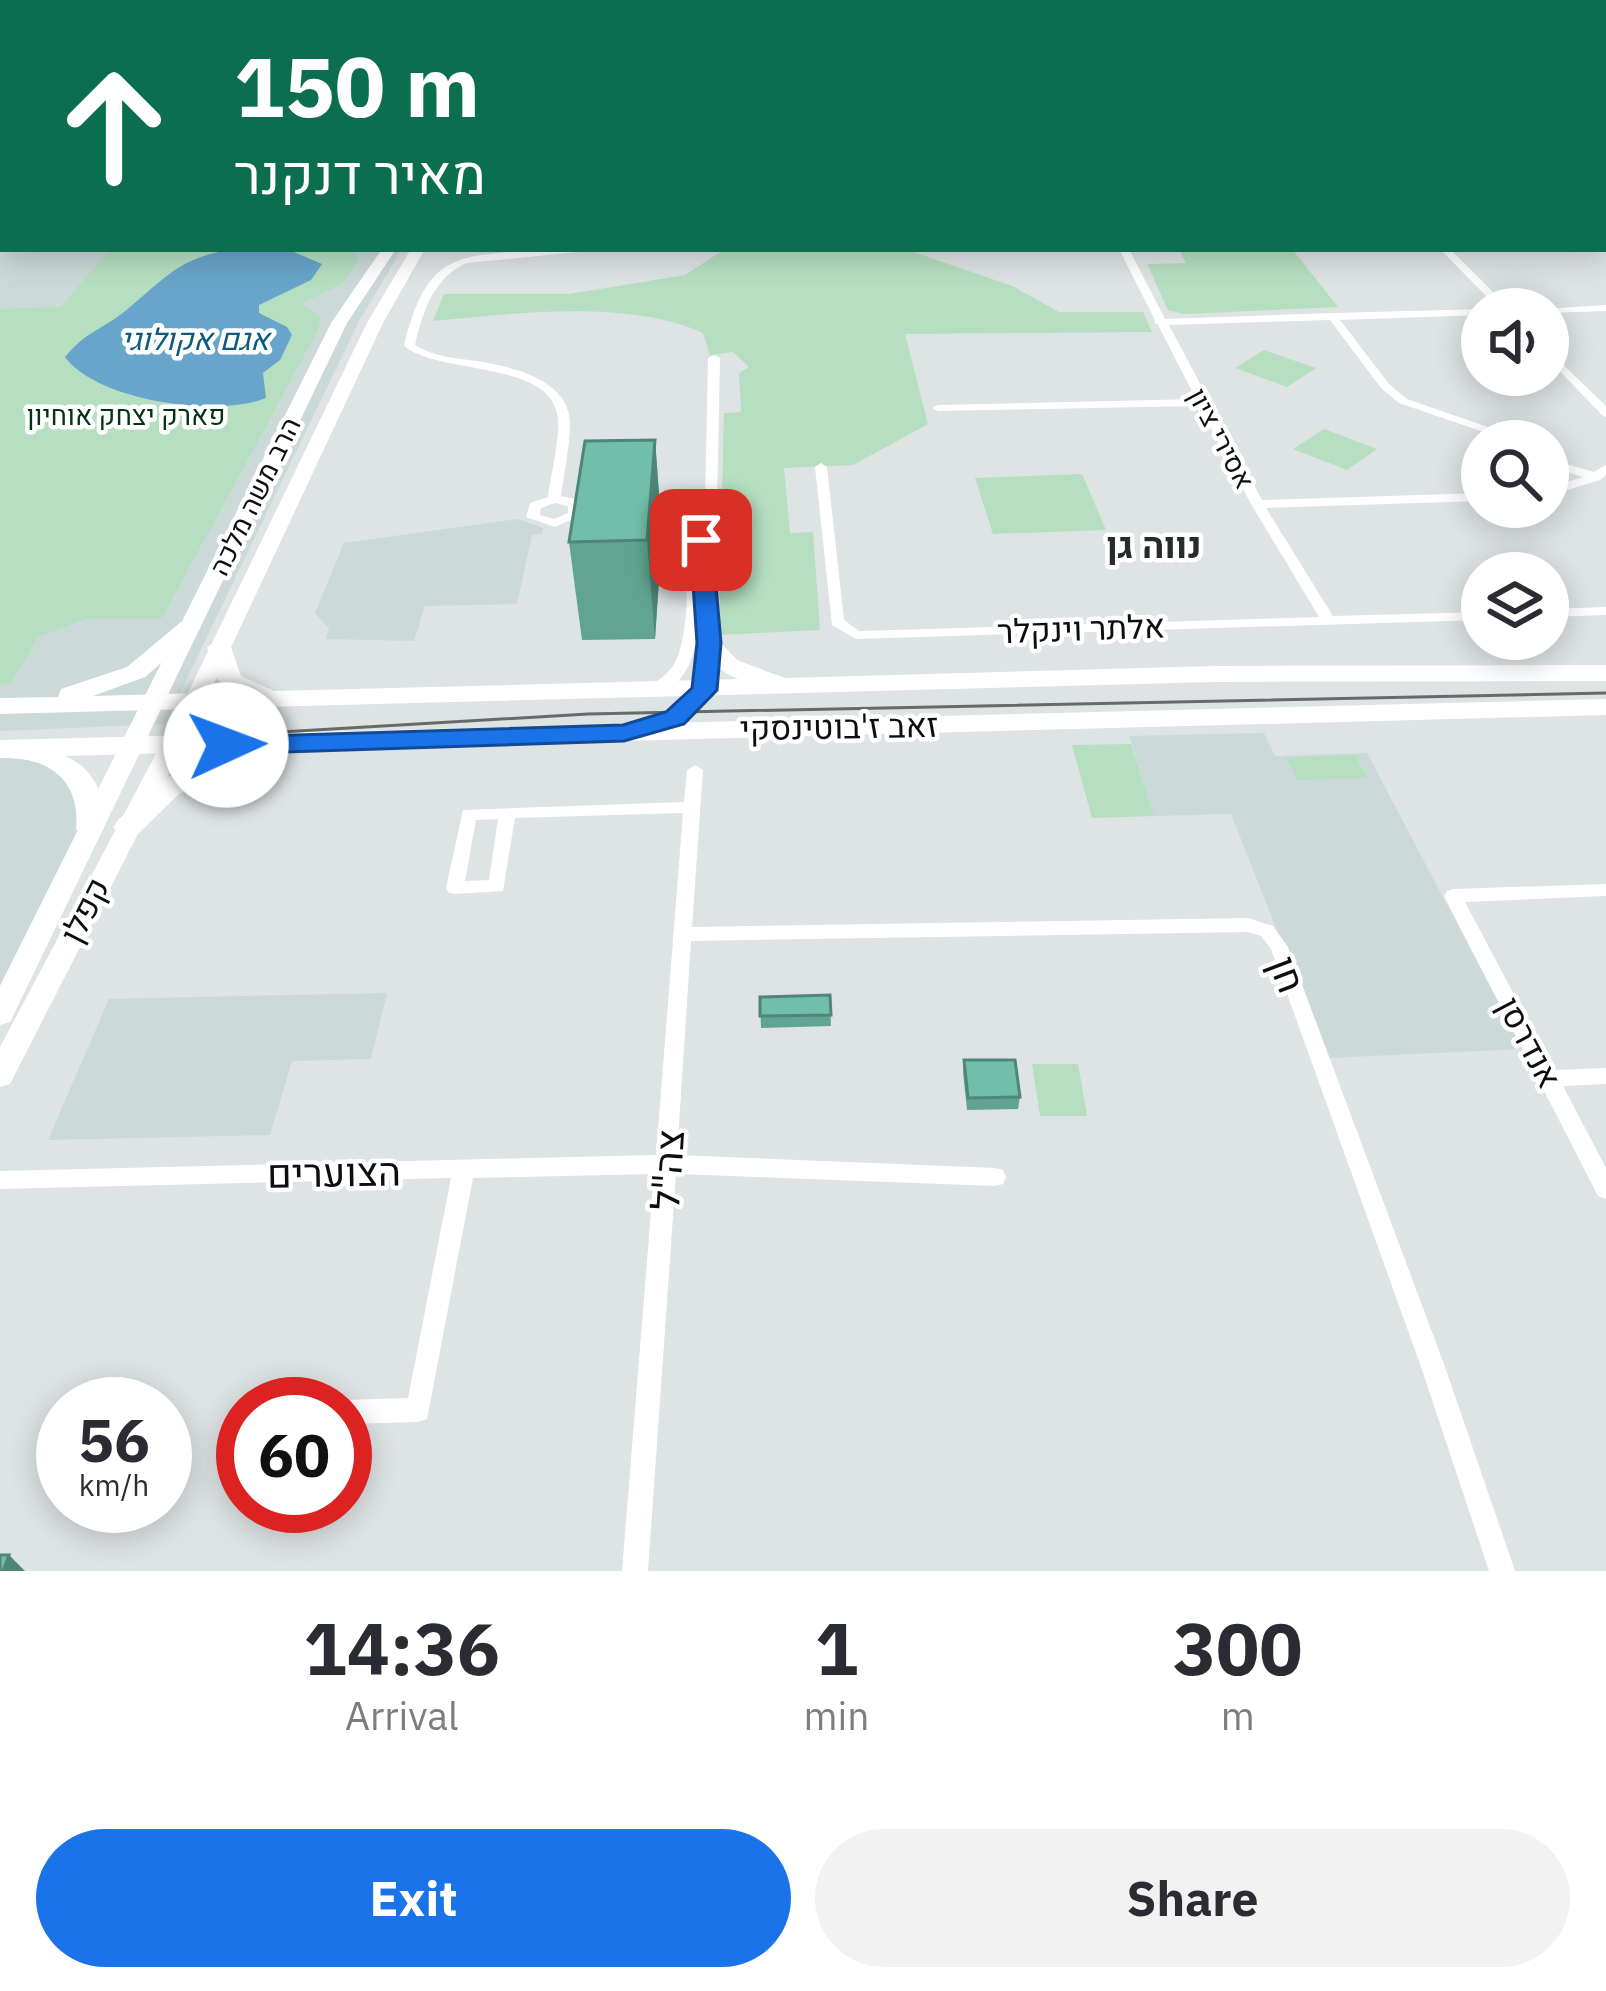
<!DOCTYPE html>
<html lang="en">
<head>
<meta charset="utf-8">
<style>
  body { margin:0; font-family:"IBM Plex Sans",Heebo,sans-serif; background:#f2f2f3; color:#2b2b33; height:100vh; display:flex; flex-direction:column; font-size:45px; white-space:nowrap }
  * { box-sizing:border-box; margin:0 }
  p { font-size:39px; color:#7c7c81 }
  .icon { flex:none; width:66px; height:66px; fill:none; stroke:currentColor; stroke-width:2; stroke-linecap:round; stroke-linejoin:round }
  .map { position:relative; height:1571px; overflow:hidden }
  .details { display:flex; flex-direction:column; background:#fff; flex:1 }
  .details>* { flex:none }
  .hud { position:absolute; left:0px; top:0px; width:1608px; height:252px; box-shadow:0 6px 30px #0003; background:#0b6e4f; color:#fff; overflow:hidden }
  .buttons { position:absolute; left:1461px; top:288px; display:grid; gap:24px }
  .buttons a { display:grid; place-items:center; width:108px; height:108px; border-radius:50%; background:#fff; box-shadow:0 6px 30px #0003; font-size:60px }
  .speed { position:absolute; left:36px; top:1377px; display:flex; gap:24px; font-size:60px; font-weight:700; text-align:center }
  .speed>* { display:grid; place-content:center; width:156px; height:156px; border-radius:50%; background:#fff; box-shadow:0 6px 30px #0003; line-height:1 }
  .speed small { font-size:30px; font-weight:400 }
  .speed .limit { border:18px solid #d22; background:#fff; color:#111 }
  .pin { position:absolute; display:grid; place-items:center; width:102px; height:102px; color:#fff; margin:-51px; border-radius:24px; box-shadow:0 6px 18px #0006 }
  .me { position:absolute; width:132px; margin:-66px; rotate:88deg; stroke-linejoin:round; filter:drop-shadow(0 0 9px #0008) }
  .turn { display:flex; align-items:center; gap:42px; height:252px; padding:0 36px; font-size:54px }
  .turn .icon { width:156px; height:156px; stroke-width:2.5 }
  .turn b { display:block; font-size:84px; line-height:102px }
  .eta { display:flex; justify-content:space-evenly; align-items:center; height:204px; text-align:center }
  .eta b { font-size:72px; font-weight:800; line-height:84px }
  .cta { display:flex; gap:24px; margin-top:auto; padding:24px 36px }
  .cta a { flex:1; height:138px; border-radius:72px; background:#1a73e8; color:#fff; font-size:48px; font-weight:800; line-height:138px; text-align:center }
  .cta a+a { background:#f2f2f3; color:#2b2b33 }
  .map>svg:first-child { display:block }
  .built { fill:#cbd9d9 }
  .green { fill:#b6dfc1 }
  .water { fill:#68a5cb }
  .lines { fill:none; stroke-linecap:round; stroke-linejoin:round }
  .street { fill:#fff; fill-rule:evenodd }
  .secondary { fill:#fff; fill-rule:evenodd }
  .primary { fill:#fff; fill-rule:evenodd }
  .tram { stroke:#676a69; stroke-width:3 }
  .wall { fill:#61a492 }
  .shaded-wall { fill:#4f8677 }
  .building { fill:#71bfaa; stroke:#4f8677; stroke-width:3 }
  .route { fill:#1a73e8; stroke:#114b97; stroke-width:3 }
  .labels { text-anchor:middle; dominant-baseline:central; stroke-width:9; stroke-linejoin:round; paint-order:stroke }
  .far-park-label { font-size:27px; fill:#023218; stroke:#fff }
  .far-street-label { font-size:27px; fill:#0d0f0e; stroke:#fff }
  .far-water-label { font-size:30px; font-style:italic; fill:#0d5a7f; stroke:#fff }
  .street-label { font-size:33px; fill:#0d0f0e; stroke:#fff }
  .neighbourhood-label { font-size:36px; font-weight:bold; fill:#282b2b; stroke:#fff }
  .near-street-label { font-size:39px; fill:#0d0f0e; stroke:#fff }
</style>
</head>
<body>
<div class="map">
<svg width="1606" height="1571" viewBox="0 0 1606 1571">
  <rect width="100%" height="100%" fill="#dee3e3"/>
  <path class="built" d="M0,0L526,3H3V249H402L359,321L165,724L0,731Z
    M518,519L543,528L542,534L532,535L517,604L425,606L414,641L326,639L329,629L315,613L344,543Z
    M1264,733L1275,756L1367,753L1523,1049L1328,1058L1231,814L1154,816L1129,736Z
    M0,757L35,761L76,781L82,828L0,985Z
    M387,993L371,1059L292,1061L270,1135L48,1140L109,999Z"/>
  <path class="green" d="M110,249H352L358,260L344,283L302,303L321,317L317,332L162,618L86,619L38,637L11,683L0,684V309L61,307Z
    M725,249H905L1012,286L1059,312H1143L1152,332L905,334L928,424L853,465L784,468L790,533L813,532L820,630L719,635L724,413L741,412L739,373L749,367L733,352L710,355L703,333C628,299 515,313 433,321L444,294H569L685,275Z
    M1179,249H1292L1338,307L1183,314L1168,310L1147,264L1186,263Z
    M1264,350L1316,368L1287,387L1235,368Z
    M1324,429L1377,449L1347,470L1293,449Z
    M1082,474L1106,530L993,534L975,478Z
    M1131,744L1154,816L1092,818L1072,745Z
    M1355,755L1367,778L1297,780L1286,758Z
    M1032,1064H1078L1087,1116H1040Z"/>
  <path class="water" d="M237,249L289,250L322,264L311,280L259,305V313L287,327L292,335L280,360L263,373L266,398C218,418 97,401 65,357C89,329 100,331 124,312C166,278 179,256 237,249Z"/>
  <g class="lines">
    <path class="street" d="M213,0H220L218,3H211Z
      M738,0H744L745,3H739Z
      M1605,8H1606V13H1605Z
      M3,41V45L0,46V42Z
      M1605,113H1606V117H1605Z
      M1605,172L1606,173V180L1605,179Z
      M1606,194V200L1605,201V195Z
      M0,208H3V214H0Z
      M548,249H583L578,252L466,263C433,279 423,311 415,345C434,357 455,358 477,361C512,367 568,379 570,422C570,446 564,473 561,496L579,500L582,515L555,527L526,517L530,503L548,497C551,473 559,445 558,420C554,359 440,376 404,346C428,247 460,257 548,249ZM555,503L568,506V513L554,519L540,515L541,508Z
      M1119,249H1129L1165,319L1332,313H1334L1482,309H1483L1482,315L1340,320L1389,384L1407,399L1528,441H1510L1399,403L1381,388L1330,320L1169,325L1262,500L1482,493V501L1266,508L1333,616L1482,612V620L856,639L832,625L815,467L821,463L827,467L844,620L859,631L1319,617L1251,504L1199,406L938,411L932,408L938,405L1196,399L1158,325L1154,322L1155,320Z
      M1440,249H1450L1504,303L1527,309L1489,307L1488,305L1492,302Z
      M1606,305V311L1548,313V309H1543Z
      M1548,350L1606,406V417L1602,415L1548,359Z
      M714,355L720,358L717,506L720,518L708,524C710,546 710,568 713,590C721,663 724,707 644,733L638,732L636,728L638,724C702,698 708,672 700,606C700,638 691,694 649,693L646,690C656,681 668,675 674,664C690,637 690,559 679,530L656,518L663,503L687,496L705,501L708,358ZM688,504L705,508L706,516L686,523L670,516L673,508Z
      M1548,446L1560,449L1566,464L1594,472L1606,465V475L1600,480L1548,496V488L1583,477L1557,469L1548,454Z
      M1606,607V615L1548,617V609Z
      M695,765L703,770L692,927L1248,918L1273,926L1288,947L1444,1364L1515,1571H1489L1420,1364L1271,949L1261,936L1248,932L691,941L677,1155L995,1168L1003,1170L1006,1177L1003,1184L995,1186L676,1174L648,1571H622L654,1174L473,1178L427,1419L418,1422L345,1424V1404L336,1403L345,1400L408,1398L451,1178L0,1189V1171L656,1155L683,813L515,818L503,891L455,894L449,893L446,888L463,810L684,802L687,770ZM498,819L489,880L465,881L476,820Z
      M1606,884V896L1465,902L1554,1070L1606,1068V1084L1563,1086L1606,1168V1199L1598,1196L1444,896L1447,891L1453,889Z"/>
    <path class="secondary" d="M501,0H512L515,3H504Z
      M525,0H537L540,3H528Z
      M1105,0H1115L1116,3H1106Z
      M1400,0H1410L1413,3H1403Z
      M1429,0H1444L1446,2L1421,3Z
      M1605,42H1606V48H1605Z
      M0,104H3V110H0Z
      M1605,201H1606V210H1605Z
      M3,211V220L0,221V212Z
      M1605,221H1606V229H1605Z
      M382,249H396L347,323L14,1014L10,1022L0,1025V986L331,323Z
      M411,249H425L383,323L205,703L10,1084L0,1087V1047L183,703L367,323Z"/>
    <path class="primary" d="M189,620L197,622L201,627L197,632L145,677L93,696L235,692L218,680L207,647L219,640L231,647L241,676L274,691L738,679C719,671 707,661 697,643L709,636L717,638L737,660L785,678L1215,666L1606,665V681L1215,682L0,714V698L58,697L61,689L127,667L181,622Z
      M1606,699V715L246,751L178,795L137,835L127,838L113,828L117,821L158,783L210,752L65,756C96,770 106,796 104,829L90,839L76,829C81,778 46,756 0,758V740Z"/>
    <path class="tram" d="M264,733L588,714L1606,693"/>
  </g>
  <path class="wall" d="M655,440L662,534L655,639L582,640L569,542Z
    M830,995L831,1026L761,1028L760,997Z
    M964,1060L1020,1097L1018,1109L967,1110L963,1072Z"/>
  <path class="shaded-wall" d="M655,440L662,534L655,639L647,540Z
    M9,1555L25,1571H3Z"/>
  <path class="building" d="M616,0H685L688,3H617Z
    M655,440L647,540L569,542L585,441Z
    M830,995L831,1015L760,1016V997Z
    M964,1060H1015L1020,1097L968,1098Z
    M0,1555H9L3,1571H0Z"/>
  <path class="route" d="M701,533L712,540L721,643L717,690L684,724L624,741L226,754L212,745L226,737L623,725L666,712L692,688L697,643L690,540Z"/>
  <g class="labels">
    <g class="far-park-label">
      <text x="126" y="414">פארק יצחק אוחיון</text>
    </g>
    <g class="far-street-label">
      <text transform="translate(1222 438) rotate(62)">אסירי ציון</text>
      <text transform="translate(254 496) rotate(-64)">הרב משה מלכה</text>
    </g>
    <g class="far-water-label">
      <text x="195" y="338">אגם אקולוגי</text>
    </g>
    <g class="street-label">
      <text transform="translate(1081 628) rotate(-2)">אלתר וינקלר</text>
      <text transform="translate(839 726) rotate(-1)">זאב ז'בוטינסקי</text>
      <text transform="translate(84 910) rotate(-63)">קפלן</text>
      <text transform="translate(1530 1042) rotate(62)">אנדרסן</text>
    </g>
    <g class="neighbourhood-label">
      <text x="1154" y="544">נווה גן</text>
    </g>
    <g class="near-street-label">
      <text transform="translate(1288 974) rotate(69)">חן</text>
      <text transform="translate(667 1170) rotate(-86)">צה"ל</text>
      <text transform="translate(334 1172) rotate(-1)">הצוערים</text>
    </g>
  </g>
</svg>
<div class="buttons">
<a><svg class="icon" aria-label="sound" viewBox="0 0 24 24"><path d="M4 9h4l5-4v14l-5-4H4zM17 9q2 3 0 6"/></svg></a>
<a><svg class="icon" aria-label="search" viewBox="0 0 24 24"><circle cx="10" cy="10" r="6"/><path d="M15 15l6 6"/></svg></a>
<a><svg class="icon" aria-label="layers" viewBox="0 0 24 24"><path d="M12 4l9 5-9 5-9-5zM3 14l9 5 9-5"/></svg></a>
</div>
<div class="speed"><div>56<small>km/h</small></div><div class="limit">60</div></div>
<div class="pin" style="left:701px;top:540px;background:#d93025"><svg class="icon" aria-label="arrive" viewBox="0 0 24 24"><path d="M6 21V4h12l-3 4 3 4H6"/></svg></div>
<svg class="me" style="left:226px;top:745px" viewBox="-20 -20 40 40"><circle r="19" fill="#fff"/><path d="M0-13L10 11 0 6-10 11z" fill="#1a73e8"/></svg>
<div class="hud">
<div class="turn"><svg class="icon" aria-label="ahead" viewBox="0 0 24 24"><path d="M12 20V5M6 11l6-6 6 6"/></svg><div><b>150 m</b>מאיר דנקנר</div></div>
</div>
</div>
<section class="details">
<div class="eta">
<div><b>14:36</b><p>Arrival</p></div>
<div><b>1</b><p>min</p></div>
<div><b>300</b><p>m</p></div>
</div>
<div class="cta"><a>Exit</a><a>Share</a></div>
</section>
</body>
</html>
